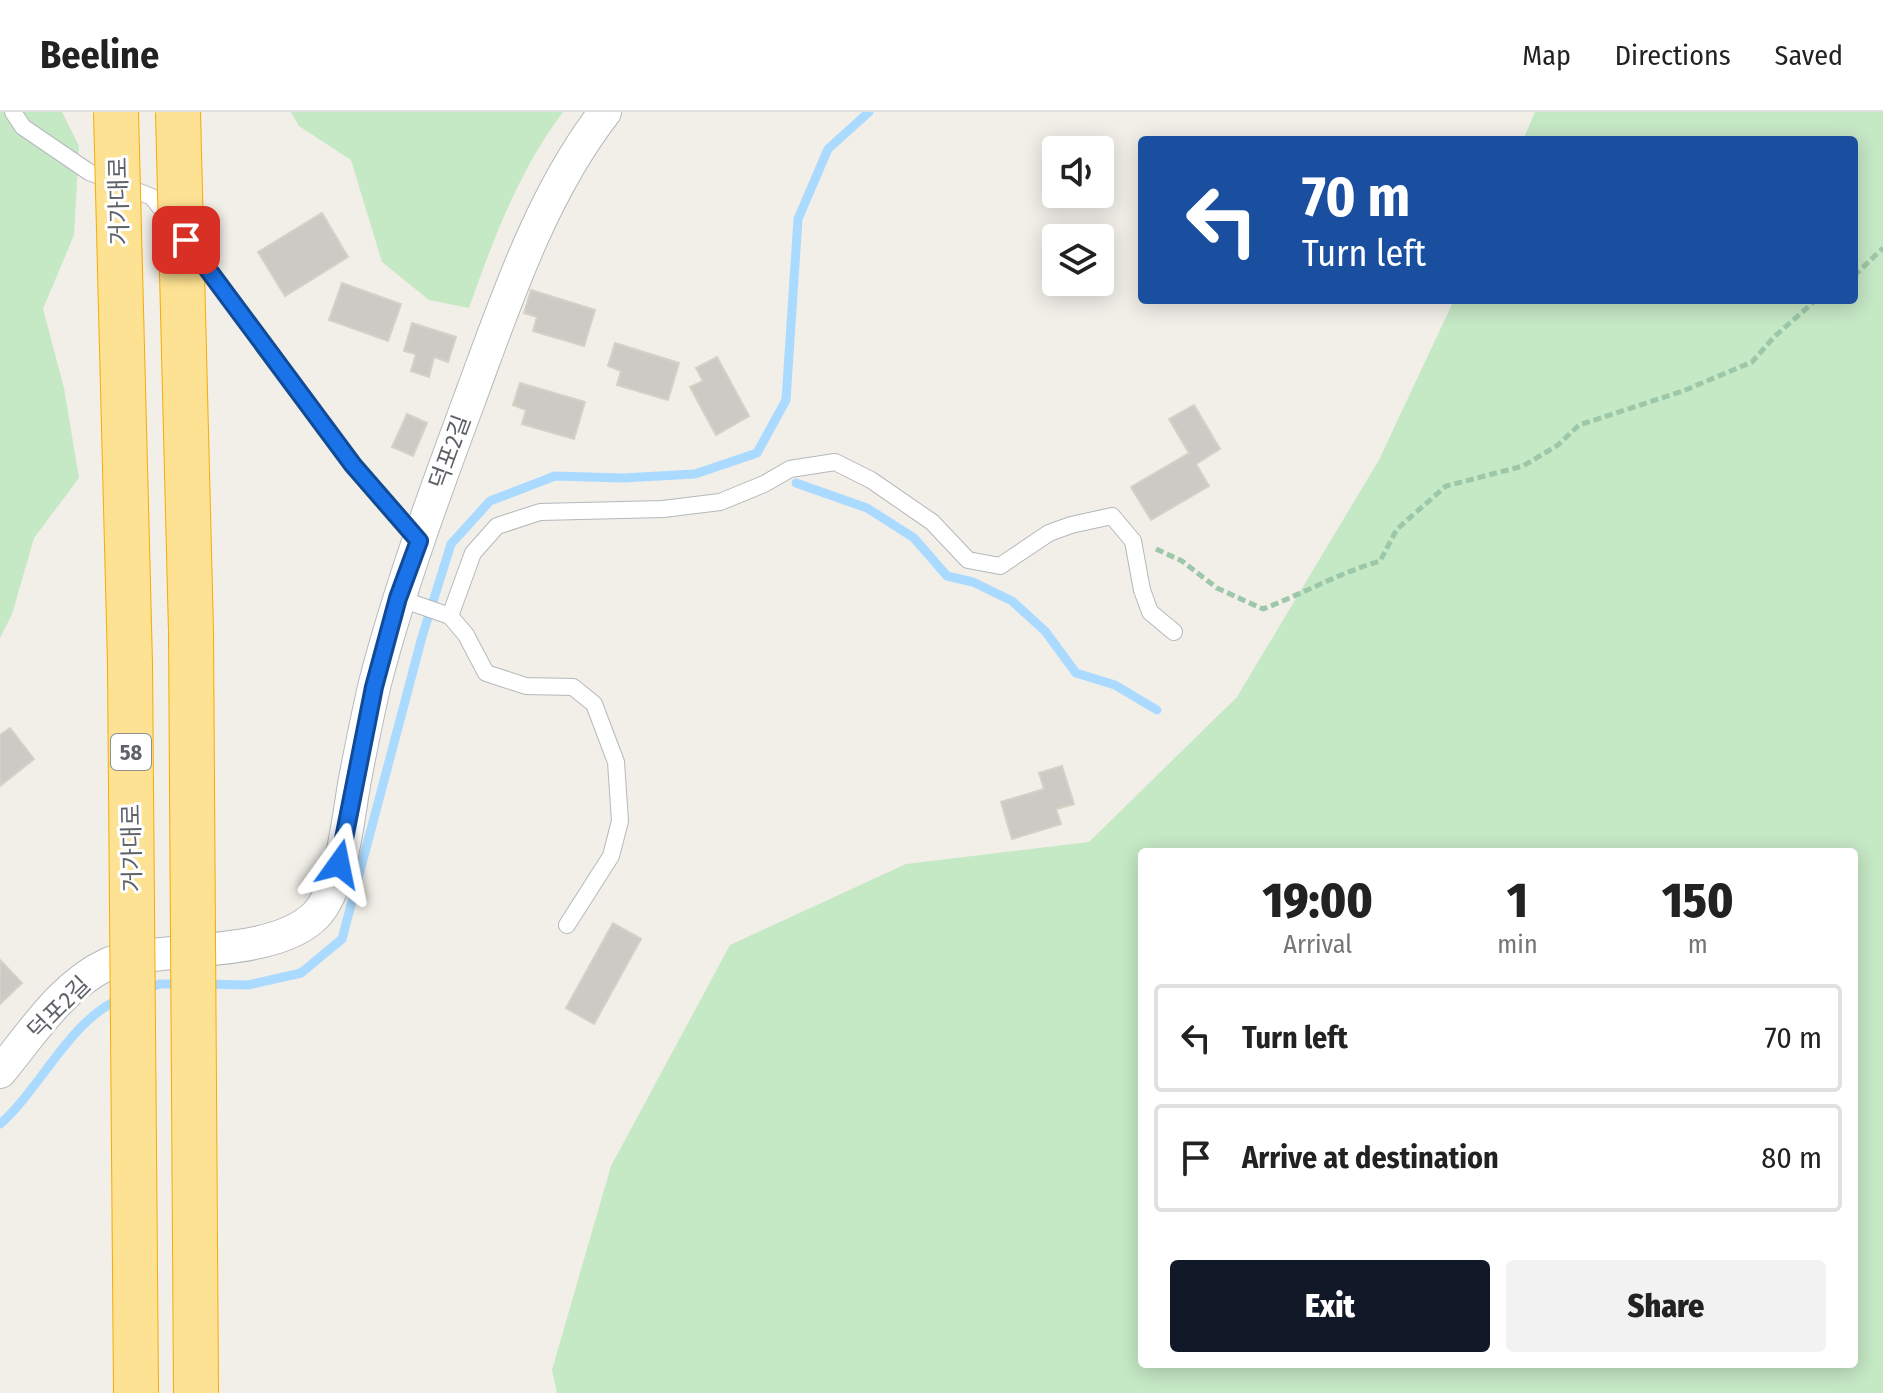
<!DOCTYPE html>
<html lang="en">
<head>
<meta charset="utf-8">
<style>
  body { margin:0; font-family:"Fira Sans Condensed","Noto Sans KR",sans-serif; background:#f2f2f2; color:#222; height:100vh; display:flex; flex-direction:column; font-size:30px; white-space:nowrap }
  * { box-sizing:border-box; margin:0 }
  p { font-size:26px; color:#767676 }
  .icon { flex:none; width:44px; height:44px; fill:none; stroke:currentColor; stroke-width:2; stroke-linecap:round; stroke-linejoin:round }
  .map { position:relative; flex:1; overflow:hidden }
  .side { position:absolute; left:1138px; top:736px; width:720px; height:520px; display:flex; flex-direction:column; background:#fff; border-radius:8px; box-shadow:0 4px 20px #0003 }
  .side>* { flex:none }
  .hud { position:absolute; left:1138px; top:24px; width:720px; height:168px; border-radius:8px; box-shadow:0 4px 20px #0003; background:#1a4fa0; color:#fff; overflow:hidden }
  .fabs { position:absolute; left:1042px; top:24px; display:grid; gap:16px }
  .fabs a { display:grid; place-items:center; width:72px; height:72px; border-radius:8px; background:#fff; box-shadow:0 4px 20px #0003; font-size:40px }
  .pin { position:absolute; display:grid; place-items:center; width:68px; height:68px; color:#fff; margin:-34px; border-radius:16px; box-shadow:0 4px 12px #0006 }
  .me { position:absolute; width:88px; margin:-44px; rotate:12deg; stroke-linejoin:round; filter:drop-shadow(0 0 6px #0008) }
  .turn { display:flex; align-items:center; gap:28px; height:168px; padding:0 32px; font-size:36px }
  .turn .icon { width:104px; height:104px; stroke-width:2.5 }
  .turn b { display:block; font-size:56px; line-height:68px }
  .eta { display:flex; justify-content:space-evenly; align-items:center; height:136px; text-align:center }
  .eta b { font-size:48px; font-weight:800; line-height:56px }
  .cta { display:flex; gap:16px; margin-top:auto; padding:16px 32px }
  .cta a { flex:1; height:92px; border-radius:8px; background:#111827; color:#fff; font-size:32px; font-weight:800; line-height:92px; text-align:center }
  .cta a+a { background:#f2f2f2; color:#222 }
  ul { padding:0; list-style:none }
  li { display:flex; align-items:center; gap:24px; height:108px; margin:0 16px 12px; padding:0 16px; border:4px solid #e0e0e0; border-radius:8px }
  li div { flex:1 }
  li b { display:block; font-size:30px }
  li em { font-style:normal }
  header { display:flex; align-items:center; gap:48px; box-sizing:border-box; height:112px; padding:0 40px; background:#fff; border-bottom:2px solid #e0e0e0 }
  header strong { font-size:38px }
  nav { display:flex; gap:44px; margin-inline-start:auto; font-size:28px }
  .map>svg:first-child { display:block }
  .green { fill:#c5e8c5; fill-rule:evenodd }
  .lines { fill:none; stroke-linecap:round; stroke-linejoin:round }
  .stream { stroke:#aadaff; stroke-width:9 }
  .building { fill:#cccac5; stroke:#d6d1c6; stroke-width:2 }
  .lane-casing { stroke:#b5b8bc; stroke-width:18 }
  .street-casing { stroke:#b5b8bc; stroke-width:34 }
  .path { stroke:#9cc7a9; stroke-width:5; stroke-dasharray:8 4; stroke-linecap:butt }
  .lane { stroke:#fff; stroke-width:16 }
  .street { stroke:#fff; stroke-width:32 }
  .highway-bridge-casing { stroke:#f9ab00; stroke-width:46; stroke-linecap:butt }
  .highway-bridge { stroke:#fde293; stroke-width:44 }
  .route-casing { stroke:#114b97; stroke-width:20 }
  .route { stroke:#1a73e8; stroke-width:14 }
  .labels { text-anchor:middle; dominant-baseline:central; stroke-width:6; stroke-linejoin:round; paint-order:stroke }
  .shield { fill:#fff; stroke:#8f9295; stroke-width:2 }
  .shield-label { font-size:22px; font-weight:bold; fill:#5f6368 }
  .street-label { font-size:24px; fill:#5f6368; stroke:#fff }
</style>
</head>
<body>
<header>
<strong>Beeline</strong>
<nav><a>Map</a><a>Directions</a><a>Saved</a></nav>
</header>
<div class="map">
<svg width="1883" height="1281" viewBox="0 0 1883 1281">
  <rect width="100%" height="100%" fill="#f1efe8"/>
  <path class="green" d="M0,0H62L79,34L74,123L43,197L64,276L79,366L34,426L12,502L0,526Z
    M291,0H563C519,58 493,128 469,196L429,188L382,150L351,48L299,14Z
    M1535,0H1883V1281H557L552,1258L611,1054L730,833L906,752L1089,730L1237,585L1379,348L1454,188H1854V28H1523ZM1142,740H1854V1252H1142Z"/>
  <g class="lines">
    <path class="stream" d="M796,371L867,396L914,426L947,464L973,470L1012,489L1045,519L1076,561L1115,573L1157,598
      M203,872L248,873L301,861L342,827L422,525L451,432L490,389L555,364L623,366L695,362L757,341L786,288L798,107L828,37L869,0
      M145,878L159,872H181
      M0,1012C40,977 71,907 120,887"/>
  </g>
  <path class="building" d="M322,101L348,145L285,184L258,140Z
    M342,171L401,192L388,229L329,208Z
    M531,178L595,198L584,234L533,219L537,205L524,201Z
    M412,211L456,225L448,250L434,245L429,265L411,259L416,242L404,239Z
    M615,231L679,251L668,288L617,273L621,259L608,254Z
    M717,245L749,304L716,323L690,275L703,269L696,256Z
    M520,271L585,290L574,327L522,312L526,298L513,293Z
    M1194,293L1220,337L1196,352L1209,374L1151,408L1131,375L1189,341L1169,307Z
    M407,302L427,311L413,344L392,335Z
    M10,616L34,647L0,674V623Z
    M1062,654L1074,692L1056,697L1061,712L1012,727L1001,690L1044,677L1039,661Z
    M613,811L641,827L594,912L566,896Z
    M0,848L22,871L0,892Z"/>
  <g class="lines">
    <defs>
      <path id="lane" d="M13,0L23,15L89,60L152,85L170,108
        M192,136L353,353L419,429
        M398,486L450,504
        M567,813L611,744L620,709L616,650L594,592L573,575L526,574L486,561L466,523L450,504L473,441L497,414L540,400L663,397L720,390L764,372L790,357L835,350L871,368L932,410L968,448L1000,454L1049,421L1071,413L1112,404L1133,429L1142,478L1150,500L1174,520"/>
      <path id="street" d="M0,960C31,923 62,873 108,852C117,848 129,847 138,845C189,836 279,841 316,803C344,773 348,701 356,662C362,631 368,601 375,571C401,471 437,375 473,278C508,183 543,80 605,0"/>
    </defs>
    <use href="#lane" class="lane-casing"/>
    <use href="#street" class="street-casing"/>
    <path class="path" d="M1854,164L1883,136
      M1156,437L1182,449L1217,476L1263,497C1302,482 1339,461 1380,449L1397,417L1446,374L1523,354L1558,333L1579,313L1683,279L1752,250L1774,225L1816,188"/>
    <use href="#lane" class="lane"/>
    <use href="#street" class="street"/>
    <defs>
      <path id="highway-bridge" d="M116,0L130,552L136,1281
        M178,0L191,520L196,1281"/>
    </defs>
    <use href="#highway-bridge" class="highway-bridge-casing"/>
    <use href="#highway-bridge" class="highway-bridge"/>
  </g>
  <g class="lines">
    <defs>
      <path id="route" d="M186,128L353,353L419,429L398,486L374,575L339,752"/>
    </defs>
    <use href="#route" class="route-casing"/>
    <use href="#route" class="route"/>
  </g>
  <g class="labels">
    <rect class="shield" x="111" y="622" width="40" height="36" rx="6"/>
    <g class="shield-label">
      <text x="131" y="640">58</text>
    </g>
    <g class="street-label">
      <text transform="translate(119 89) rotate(-91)">거가대로</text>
      <text transform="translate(450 340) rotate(-70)">덕포2길</text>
      <text transform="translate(132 736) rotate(-91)">거가대로</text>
      <text transform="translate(59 896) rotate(-45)">덕포2길</text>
    </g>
  </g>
</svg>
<div class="fabs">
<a><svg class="icon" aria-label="sound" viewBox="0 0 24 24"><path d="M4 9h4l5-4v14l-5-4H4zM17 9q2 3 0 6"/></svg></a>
<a><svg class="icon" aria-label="layers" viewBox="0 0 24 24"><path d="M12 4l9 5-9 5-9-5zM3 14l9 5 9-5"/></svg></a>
</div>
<div class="pin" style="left:186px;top:128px;background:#d93025"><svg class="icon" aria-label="arrive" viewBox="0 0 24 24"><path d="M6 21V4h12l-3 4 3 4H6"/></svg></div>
<svg class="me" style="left:339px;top:752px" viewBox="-20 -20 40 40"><path d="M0-17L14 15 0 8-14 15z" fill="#1a73e8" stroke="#fff" stroke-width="4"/></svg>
<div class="hud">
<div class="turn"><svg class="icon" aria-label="left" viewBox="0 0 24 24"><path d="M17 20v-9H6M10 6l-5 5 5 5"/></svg><div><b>70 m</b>Turn left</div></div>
</div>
<section class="side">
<div class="eta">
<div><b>19:00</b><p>Arrival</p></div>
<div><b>1</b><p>min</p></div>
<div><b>150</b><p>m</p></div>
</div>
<ul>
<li><svg class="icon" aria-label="left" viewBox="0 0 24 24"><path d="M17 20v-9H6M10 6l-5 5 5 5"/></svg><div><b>Turn left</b></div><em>70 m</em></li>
<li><svg class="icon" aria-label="arrive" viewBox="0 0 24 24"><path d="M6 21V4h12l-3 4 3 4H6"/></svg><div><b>Arrive at destination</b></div><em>80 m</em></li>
</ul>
<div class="cta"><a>Exit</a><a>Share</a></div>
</section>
</div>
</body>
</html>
